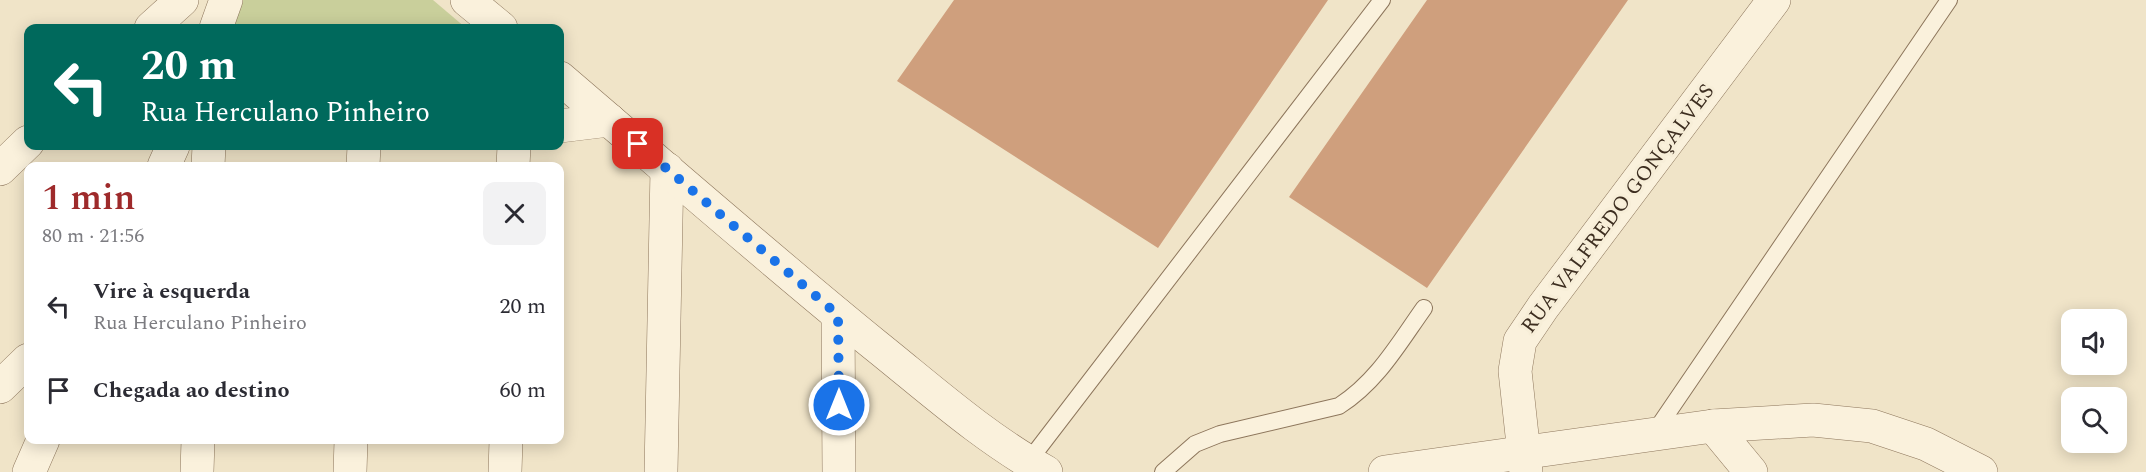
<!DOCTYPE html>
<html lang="pt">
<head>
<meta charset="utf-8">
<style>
  body { margin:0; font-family:Spectral,serif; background:#f2f2f3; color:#2b2b33; height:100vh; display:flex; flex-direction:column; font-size:22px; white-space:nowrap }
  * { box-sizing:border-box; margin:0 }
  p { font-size:20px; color:#7c7c81 }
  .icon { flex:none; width:33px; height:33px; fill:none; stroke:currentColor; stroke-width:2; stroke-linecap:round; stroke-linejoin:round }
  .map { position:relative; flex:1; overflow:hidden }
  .details { position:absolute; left:24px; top:162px; width:540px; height:282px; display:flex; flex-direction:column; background:#fff; border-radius:12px; box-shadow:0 3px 15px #0003 }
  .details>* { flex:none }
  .top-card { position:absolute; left:24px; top:24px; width:540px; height:126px; border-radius:12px; box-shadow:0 3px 15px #0003; background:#00695c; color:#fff; overflow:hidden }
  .fabs { position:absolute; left:2061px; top:309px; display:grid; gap:12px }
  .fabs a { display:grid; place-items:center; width:66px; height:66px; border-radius:12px; background:#fff; box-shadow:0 3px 15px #0003; font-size:30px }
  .pin { position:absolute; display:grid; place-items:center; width:51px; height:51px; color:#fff; margin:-26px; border-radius:12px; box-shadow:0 3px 9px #0006 }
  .me { position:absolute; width:66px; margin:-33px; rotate:0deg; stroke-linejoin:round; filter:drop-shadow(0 0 4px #0008) }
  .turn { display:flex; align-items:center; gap:21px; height:126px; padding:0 18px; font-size:27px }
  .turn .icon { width:78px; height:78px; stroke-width:2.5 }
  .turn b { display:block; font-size:42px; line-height:51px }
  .round { display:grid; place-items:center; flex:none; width:63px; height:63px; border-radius:12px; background:#f2f2f3 }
  .overview { display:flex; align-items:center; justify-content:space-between; height:102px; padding:0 18px }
  h1 { font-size:36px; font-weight:600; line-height:45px; color:#9e2a2b }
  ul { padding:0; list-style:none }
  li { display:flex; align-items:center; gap:18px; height:84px; padding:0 18px }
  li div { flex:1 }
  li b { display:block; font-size:22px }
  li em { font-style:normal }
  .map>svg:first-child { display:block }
  .green { fill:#c9cf9b }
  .building { fill:#cf9f7d }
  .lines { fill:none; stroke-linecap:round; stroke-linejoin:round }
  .service-casing { stroke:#8d765c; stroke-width:18 }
  .minor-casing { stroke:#8d765c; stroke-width:34 }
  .tertiary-casing { stroke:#8d765c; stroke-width:34 }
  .service { stroke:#faf1dc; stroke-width:16 }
  .minor { stroke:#faf1dc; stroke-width:33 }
  .tertiary { stroke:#faf1dc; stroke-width:33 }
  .route { stroke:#1a73e8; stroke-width:10; stroke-dasharray:0 18 }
  .labels { text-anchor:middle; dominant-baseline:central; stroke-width:6; stroke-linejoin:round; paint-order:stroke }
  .street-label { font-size:21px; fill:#3d2e20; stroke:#f7eed8 }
</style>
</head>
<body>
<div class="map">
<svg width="2146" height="472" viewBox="0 0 2146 472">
  <rect width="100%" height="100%" fill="#f0e4c8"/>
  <path class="green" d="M243,0H433L466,28H231Z"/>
  <path class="building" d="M954,0H1328L1158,248L897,81Z
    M1427,0H1628L1427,288L1289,197Z"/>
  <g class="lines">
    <defs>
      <path id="service" d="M1654,433L1949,0
        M1028,462L1382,0
        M1163,472L1195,444L1220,434L1339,406C1377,382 1399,343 1424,308"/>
      <path id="minor" d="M151,28L182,0
        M216,28L226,0
        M560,126L609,120
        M164,166L173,146
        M208,166L209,146
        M363,166L364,146
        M513,166L514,146
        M0,169L28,142
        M838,315L839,472
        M0,387L28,360
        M1713,426L1751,472
        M29,472L43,440
        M197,472L198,440
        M350,472L351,440
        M505,472L506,440
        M661,472L667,169
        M1526,472L1515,371L1520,341L1543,307L1774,0"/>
      <path id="tertiary" d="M467,0L501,28
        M560,78C664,167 768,258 875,345C930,389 983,437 1046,472
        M1385,472L1713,426L1813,420L1872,426L1926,444L1981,472"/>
    </defs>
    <use href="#service" class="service-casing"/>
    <use href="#minor" class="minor-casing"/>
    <use href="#tertiary" class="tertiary-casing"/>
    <use href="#service" class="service"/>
    <use href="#minor" class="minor"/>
    <use href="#tertiary" class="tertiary"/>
  </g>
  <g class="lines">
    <path class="route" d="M638,144L838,315L839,405"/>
  </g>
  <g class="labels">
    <g class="street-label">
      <text transform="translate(1618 209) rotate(-53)">RUA VALFREDO GONÇALVES</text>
    </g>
  </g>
</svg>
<div class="fabs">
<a><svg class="icon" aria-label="sound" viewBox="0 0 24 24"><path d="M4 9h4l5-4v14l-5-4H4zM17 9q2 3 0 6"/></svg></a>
<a><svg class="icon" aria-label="search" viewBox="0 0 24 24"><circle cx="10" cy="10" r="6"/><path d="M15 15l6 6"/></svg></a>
</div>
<div class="pin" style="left:638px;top:144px;background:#d93025"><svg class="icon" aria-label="arrive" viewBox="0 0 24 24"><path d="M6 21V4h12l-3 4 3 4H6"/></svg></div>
<svg class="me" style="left:839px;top:405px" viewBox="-20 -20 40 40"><circle r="17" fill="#1a73e8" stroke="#fff" stroke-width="3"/><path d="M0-11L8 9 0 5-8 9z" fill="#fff"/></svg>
<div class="top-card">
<div class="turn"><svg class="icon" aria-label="left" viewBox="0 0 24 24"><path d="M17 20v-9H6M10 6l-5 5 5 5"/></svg><div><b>20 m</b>Rua Herculano Pinheiro</div></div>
</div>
<section class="details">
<div class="overview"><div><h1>1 min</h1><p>80 m · 21:56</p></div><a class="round"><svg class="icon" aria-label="close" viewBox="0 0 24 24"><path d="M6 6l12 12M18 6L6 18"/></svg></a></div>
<ul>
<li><svg class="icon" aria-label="left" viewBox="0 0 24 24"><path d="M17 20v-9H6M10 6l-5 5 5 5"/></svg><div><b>Vire à esquerda</b><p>Rua Herculano Pinheiro</p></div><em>20 m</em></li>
<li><svg class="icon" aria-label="arrive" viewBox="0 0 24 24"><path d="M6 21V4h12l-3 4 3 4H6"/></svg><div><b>Chegada ao destino</b></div><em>60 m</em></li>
</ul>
</section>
</div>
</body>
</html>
